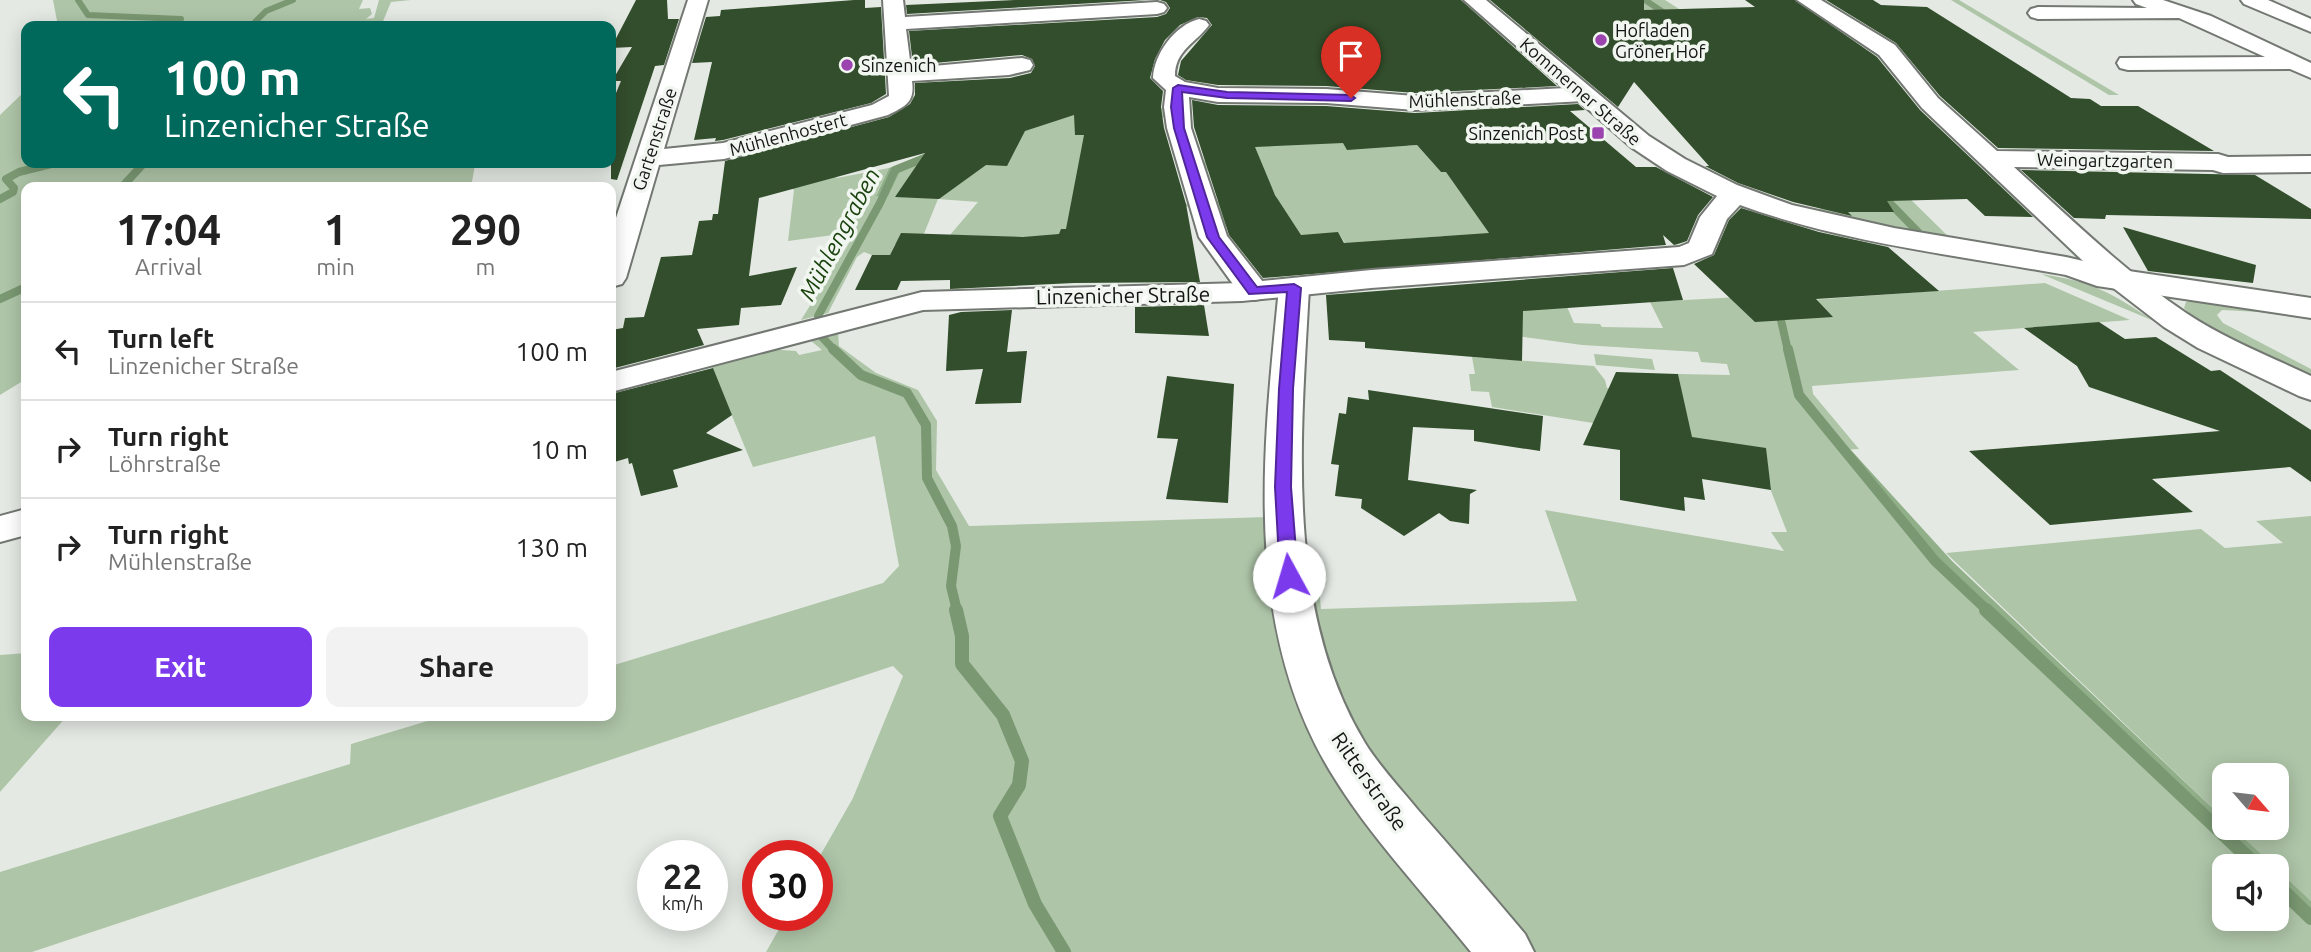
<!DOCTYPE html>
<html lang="en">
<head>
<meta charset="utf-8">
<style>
  body { margin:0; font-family:Ubuntu,sans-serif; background:#f2f2f2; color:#222; height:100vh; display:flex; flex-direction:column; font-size:26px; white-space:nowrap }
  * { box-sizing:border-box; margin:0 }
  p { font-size:23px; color:#767676 }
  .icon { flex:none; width:38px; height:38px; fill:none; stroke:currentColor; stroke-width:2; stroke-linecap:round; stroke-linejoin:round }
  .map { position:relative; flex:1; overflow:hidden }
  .panel { position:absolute; left:21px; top:182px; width:595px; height:539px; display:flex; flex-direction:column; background:#fff; border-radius:14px; box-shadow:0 4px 18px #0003 }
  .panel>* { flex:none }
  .banner { position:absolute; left:21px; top:21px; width:595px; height:147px; border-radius:14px; box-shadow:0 4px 18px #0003; background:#00695c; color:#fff; overflow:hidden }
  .needle { width:46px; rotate:118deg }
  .tools { position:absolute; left:2212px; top:763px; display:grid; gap:14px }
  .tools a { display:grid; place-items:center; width:77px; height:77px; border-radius:14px; background:#fff; box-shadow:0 4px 18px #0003; font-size:35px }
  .speed { position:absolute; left:637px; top:840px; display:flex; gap:14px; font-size:35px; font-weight:700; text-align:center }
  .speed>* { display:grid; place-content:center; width:91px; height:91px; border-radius:50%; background:#fff; box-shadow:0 4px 18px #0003; line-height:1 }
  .speed small { font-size:18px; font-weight:400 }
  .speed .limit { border:10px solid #d22; background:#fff; color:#111 }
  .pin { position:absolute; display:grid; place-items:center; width:60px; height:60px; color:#fff; margin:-72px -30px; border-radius:50% 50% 50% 0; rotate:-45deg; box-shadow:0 0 7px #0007 }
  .pin .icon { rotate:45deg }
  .me { position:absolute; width:77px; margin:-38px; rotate:354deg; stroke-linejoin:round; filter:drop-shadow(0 0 5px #0008) }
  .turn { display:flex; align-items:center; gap:24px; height:147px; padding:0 28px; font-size:32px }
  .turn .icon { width:91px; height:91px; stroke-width:2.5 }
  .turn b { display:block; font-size:49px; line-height:60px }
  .eta { display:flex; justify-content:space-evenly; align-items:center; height:119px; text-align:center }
  .eta b { font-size:42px; font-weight:700; line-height:49px }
  .cta { display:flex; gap:14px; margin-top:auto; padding:14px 28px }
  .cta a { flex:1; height:80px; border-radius:14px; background:#7c3aed; color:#fff; font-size:28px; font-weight:700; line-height:80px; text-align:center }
  .cta a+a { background:#f2f2f2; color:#222 }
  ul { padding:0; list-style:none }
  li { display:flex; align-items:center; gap:21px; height:98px; padding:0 28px; border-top:2px solid #e0e0e0 }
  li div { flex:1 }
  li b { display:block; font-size:26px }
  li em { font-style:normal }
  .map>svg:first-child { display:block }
  .green { fill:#aec5a8 }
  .forest { fill:#91af89 }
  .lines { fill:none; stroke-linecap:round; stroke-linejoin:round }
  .stream-far3 { stroke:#7a9872; stroke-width:6 }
  .stream-far2 { stroke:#7a9872; stroke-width:8 }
  .stream-far1 { stroke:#7a9872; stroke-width:10 }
  .stream { stroke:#7a9872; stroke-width:14 }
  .building { fill:#334e2c; fill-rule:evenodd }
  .minor-casing { stroke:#737872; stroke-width:4 }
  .major-casing { stroke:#737872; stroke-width:4 }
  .minor { fill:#fff; fill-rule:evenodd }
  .major { fill:#fff; fill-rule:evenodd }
  .route { fill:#7c3aed; stroke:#51269a; stroke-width:2 }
  .poi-dot { fill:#9b44b0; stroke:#f1f7f0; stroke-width:2.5 }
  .labels { text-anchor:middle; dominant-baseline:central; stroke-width:7; stroke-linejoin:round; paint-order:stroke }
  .far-poi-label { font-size:18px; fill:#131512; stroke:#f1f7f0; text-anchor:start }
  .far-street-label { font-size:18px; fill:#131512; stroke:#f1f7f0 }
  .street-label { font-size:21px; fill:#131512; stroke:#f1f7f0 }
  .water-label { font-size:23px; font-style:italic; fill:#19420c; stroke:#f1f7f0 }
</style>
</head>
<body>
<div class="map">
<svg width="2311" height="952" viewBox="0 0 2311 952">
  <rect width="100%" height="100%" fill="#e4eae3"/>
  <path class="green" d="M53,0H363L359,9L370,8L372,14L366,19L374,18L379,0H411L391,2L381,26H58Z
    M1583,0H1665L1745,51L1851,141L1953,241L1815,209L1891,205L1871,186Z
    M1951,0H1959L2119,95H2109Z
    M26,90V163H495L475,165L471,187H26V379L0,395V115Z
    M1169,108V117L1075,125V135H1099L1071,202L1197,204L1198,206L1182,207L1075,239L950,235L978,202L938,199L915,256L895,244L890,255H872L864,252L857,257L828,313L801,320L856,232L788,241L794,190L742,153L798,138L834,162L821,166L837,178L889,168L876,195L899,171L958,147L1047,118L1116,109Z
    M1225,128L1404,141L1408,146L1417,145L1441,172L1461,171L1499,234L1452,246L1443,236L1381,241L1355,259L1338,232L1325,242L1241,225L1222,227L1210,201L1277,198L1270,185L1254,168L1201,171L1197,161L1239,158Z
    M2041,274C2095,282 2109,292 2154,321Z
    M2045,283L2130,320L1973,332L2019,370L1812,386L1813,394L1859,449L1839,450L1930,562L2250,866H2224V919H2277V891L2311,924V952H1519L1345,731L1301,587H1319L1321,609L1577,601L1545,510L1784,551L1771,532H1787L1771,491L1770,481L1711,472L1593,423L1492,407L1489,392L1471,391L1469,374H1475L1472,357L1594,366L1605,380L1607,388L1645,392L1681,388L1678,374L1730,375L1727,364L1701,362L1698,352L1582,345L1516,336L1498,288L1565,302L1574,323L1600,324L1602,327L1663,328L1650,302L1739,297L1784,302Z
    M2197,299L2311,315V319L2259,312L2222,310L2217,315L2223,323L2311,369V380L2201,325L2184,308L2186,302Z
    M838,332L839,346L876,373L918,390L937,421L936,470L969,526L1269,517L1279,601L1487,952H766L787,915H817V861L853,798L903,676L893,666L32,952H0V872L350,764L351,744L444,716H611V666L883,583L899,566L875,436L753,467L712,367L768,349L796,351L799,355L822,350L810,340Z
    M1594,354L1652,359L1655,370L1596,365Z
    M2311,516V901L2233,828H2277V775H2224V819L1946,553L2201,529L2225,548L2283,543L2256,521Z
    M26,653V716H67L0,792V655Z"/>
  <path class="forest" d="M950,144L958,147L900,171L888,196H876L889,168Z
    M1838,449H1850L1952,561L2224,819V828H2233L2274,866H2250L1930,562Z
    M2277,869L2311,901V924L2277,891Z"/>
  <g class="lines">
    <path class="stream-far3" d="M78,0L88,15L181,19L170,26
      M1645,0L1669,16
      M251,26L266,11L293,0"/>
    <path class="stream-far2" d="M122,187L144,163
      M1879,192L1918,232
      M0,199L13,192L14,188L6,179L19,172L55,163
      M0,299L26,287
      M1778,307L1788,351
      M835,351L822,337L818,316L880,203L895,170L932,155"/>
    <path class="stream-far1" d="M833,349L861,375L907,393L926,425L927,478L952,526L956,546L951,586L957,611
      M1788,349L1799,395L1935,561L1988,611"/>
    <path class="stream" d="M956,610L962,636V664L1003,715L1022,761L1019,785L1000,816L1035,904L1064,952
      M1986,610L2257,866
      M2277,885L2311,918"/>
  </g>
  <path class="building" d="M636,0H667L668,19H679L664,65L655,66L617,180L611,179V105L621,81H612L632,47L611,48Z
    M854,0H865V8L881,7L886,94L871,103L723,140L715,141L716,138L694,140L712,62L692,63L706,17L720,16L721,10Z
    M1015,0H1146L907,14L906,5Z
    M1160,0H1461L1557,86L1415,93L1326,86L1218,85L1186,80L1178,75L1181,61L1212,25L1207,18L1198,17L1180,25L1165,40L1155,59L1150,78L1163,91L1161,107L1164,128L1186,204L1200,282L1074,283L950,289V280L901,281L897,290H855L872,255H890L901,233L1023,237L1059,234L1061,229H1066L1084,135H1075L1074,115L1025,131L1007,166L986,165L939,199L895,197L925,153L759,198L749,276L797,267L781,305L741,308L739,325L697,329L704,345L611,369V330L623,328L625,318L644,317L661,257L692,255L699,221L712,220L713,214H718L725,161L889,117L910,104L915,95V83L1010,78L1031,73L1035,66L1032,59L1022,55L913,65L909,31L1157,17L1166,14L1170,8L1166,2Z
    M1490,0H1644V10L1755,7L1745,0H1795L1877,57L1920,110L2033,217L1985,216L1967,199L1887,201L1894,212H1848L1852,216L1793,202L1738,183L1705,166H1709L1634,82L1618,107Z
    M1826,0H1873L1881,5L1927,7L2071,98L2090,99L2101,106H2138L2214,151L1998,148L1940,96L1896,43Z
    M1192,100L1218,105L1326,106L1415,113L1578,104L1585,110L1570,111L1636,167H1656L1713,197L1698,215L1687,241L1678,244L1674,245L1663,235L1666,245L1263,278L1229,235L1194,127ZM1343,143L1347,150L1417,145L1441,172H1446L1489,233L1344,243L1338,232L1301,235L1275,195L1255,147Z
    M2021,170L2255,175L2311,209V219L2106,215L2105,219L2074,218Z
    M1741,208L1819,232L1888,247L1939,291L1816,299L1833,317L1755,322L1694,264L1714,255L1729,220Z
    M2123,227L2256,265L2253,283L2148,271Z
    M1673,268L1683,300L1523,311L1522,361L1365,348V342L1329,340L1326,295Z
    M1204,305L1209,336L1135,333V307Z
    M1012,310L1007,352L1027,351L1021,403L975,404L983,369L946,371L949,315L961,312Z
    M2099,322L2125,339L2156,337L2211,371L2220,370L2311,430V482L2290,467L2152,479L2193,512L2050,525L1969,451L2220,431L2089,387L2077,366L2024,328Z
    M713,368L732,415L706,433L743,450L673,470L678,487L641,496L632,463L629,464L628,458L611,463V394Z
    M1616,372L1678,374L1692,437L1766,448L1771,490L1702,479L1705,500L1684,497L1685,511L1620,500V450L1583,445Z
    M1167,376L1234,384L1228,503L1166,499L1178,439L1157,438Z
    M1368,390L1543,416L1540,451L1474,441V430L1413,427L1408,480L1477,490L1470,494L1469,524L1450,521L1439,513L1404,536L1361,508L1362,499L1335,496L1339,465L1331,464L1339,413L1346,414L1348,397L1369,400Z"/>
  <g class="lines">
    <defs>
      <path id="minor" d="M688,0H708L664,149L723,143L872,105L889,96L883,0H903L905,17L1157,2L1164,4L1167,8L1164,12L1157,14L906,29L911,68L1022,58L1030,60L1033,65L1030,70L1009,75L912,81C915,102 906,106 888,115L724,159L659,165L626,278L622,284L611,287V233Z
        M1797,0H1821L1895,45L1938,98L1997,151L2218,154L2228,157L2311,156V172L2223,173L2213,170L2014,167C2070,218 2124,271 2186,313C2225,339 2269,356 2311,376V400L2299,396L2198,348L2164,327L2103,280L1922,108L1879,55Z
        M2133,0H2163L2211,16L2311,63V78L2290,69L2128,70L2120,68L2117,63L2120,58L2265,57L2179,18L2038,19L2031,17L2028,13L2031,9L2038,7L2147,8L2136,4Z
        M2241,0H2268L2311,19V32L2244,4Z
        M1199,19L1206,21L1209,25C1196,43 1175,50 1175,76L1185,82L1218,88L1326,89L1415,96L1584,87L1592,89L1596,94L1592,99L1584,101L1415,110L1326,103L1218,102L1189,97L1191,128L1227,236L1270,291L1265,298L1254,300L1243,298L1199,237L1167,128L1164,107L1166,90L1153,78C1154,54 1175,25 1199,19Z
        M1294,279L1305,281L1309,288C1301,438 1284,609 1365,743C1380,767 1400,788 1418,810C1454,851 1490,892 1525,934L1534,952H1471C1424,893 1369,836 1330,771C1242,624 1263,450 1279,288L1283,281Z"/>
      <path id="major" d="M1464,0H1486L1649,136L1685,159L1737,185L1792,205L1894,228L2066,257L2122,270L2311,298V318L2097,286L2066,275C1956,255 1844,243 1740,205L1727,219L1712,254L1684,265L1371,288L1242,301L923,310L611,392V372L922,292L1242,283L1371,270L1679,247L1689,243L1700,217L1717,196L1667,171L1631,147Z
        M26,509V535L0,542V516Z"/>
    </defs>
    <use href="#minor" class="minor-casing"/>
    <use href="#major" class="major-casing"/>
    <use href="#minor" class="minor"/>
    <use href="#major" class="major"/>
  </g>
  <path class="route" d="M1178,85L1227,92L1351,95L1355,98L1351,101L1227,98L1182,92L1184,128L1219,237L1257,287L1294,284L1301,288L1293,389L1291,487L1298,576L1289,582L1280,576L1275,487L1279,389L1287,292L1249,294L1207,237L1174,128L1171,107L1173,88Z"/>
  <g class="poi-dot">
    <circle cx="1601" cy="40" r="7"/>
    <circle cx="847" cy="65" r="7"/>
    <rect x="1591" y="126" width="14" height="14" rx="3.5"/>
  </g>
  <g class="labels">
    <g class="far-poi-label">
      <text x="1615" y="30">Hofladen<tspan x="1615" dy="21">Gröner Hof</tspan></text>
      <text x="861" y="65">Sinzenich</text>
      <text x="1584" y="133" text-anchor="end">Sinzenich Post</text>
    </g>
    <g class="far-street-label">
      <text transform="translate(1581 91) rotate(41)">Kommerner Straße</text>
      <text transform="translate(1465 99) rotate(-2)">Mühlenstraße</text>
      <text transform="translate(788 134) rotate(-15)">Mühlenhostert</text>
      <text transform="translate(654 139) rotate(-72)">Gartenstraße</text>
      <text transform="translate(2105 160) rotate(1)">Weingartzgarten</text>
    </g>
    <g class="street-label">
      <text transform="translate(1123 295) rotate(-1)">Linzenicher Straße</text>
      <text transform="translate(1370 781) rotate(55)">Ritterstraße</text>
    </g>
    <g class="water-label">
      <text transform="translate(839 234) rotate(-62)">Mühlengraben</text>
    </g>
  </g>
</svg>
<div class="tools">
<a><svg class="needle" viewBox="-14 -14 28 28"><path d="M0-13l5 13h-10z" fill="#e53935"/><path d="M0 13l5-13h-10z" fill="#767676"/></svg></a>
<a><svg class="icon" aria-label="sound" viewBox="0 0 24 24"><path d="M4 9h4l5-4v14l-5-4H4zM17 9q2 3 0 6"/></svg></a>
</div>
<div class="speed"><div>22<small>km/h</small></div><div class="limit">30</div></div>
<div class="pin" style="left:1351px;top:98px;background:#d93025"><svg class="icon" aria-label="arrive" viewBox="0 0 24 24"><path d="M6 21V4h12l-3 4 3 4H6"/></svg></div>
<svg class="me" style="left:1289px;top:576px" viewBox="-20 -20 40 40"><circle r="19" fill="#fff"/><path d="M0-13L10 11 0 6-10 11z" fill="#7c3aed"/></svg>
<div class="banner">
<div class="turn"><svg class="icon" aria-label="left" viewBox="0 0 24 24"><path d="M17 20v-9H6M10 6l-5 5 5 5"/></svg><div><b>100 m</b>Linzenicher Straße</div></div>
</div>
<section class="panel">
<div class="eta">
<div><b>17:04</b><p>Arrival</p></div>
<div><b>1</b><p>min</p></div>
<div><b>290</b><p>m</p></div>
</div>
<ul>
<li><svg class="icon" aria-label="left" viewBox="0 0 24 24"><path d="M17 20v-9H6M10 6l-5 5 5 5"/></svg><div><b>Turn left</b><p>Linzenicher Straße</p></div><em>100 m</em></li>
<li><svg class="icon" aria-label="right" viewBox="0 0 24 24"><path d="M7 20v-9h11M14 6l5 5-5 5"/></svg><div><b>Turn right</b><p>Löhrstraße</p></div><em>10 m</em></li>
<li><svg class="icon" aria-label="right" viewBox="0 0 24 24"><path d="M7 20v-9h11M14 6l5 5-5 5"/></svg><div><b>Turn right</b><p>Mühlenstraße</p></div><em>130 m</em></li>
</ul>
<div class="cta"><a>Exit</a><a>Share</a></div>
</section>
</div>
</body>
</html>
